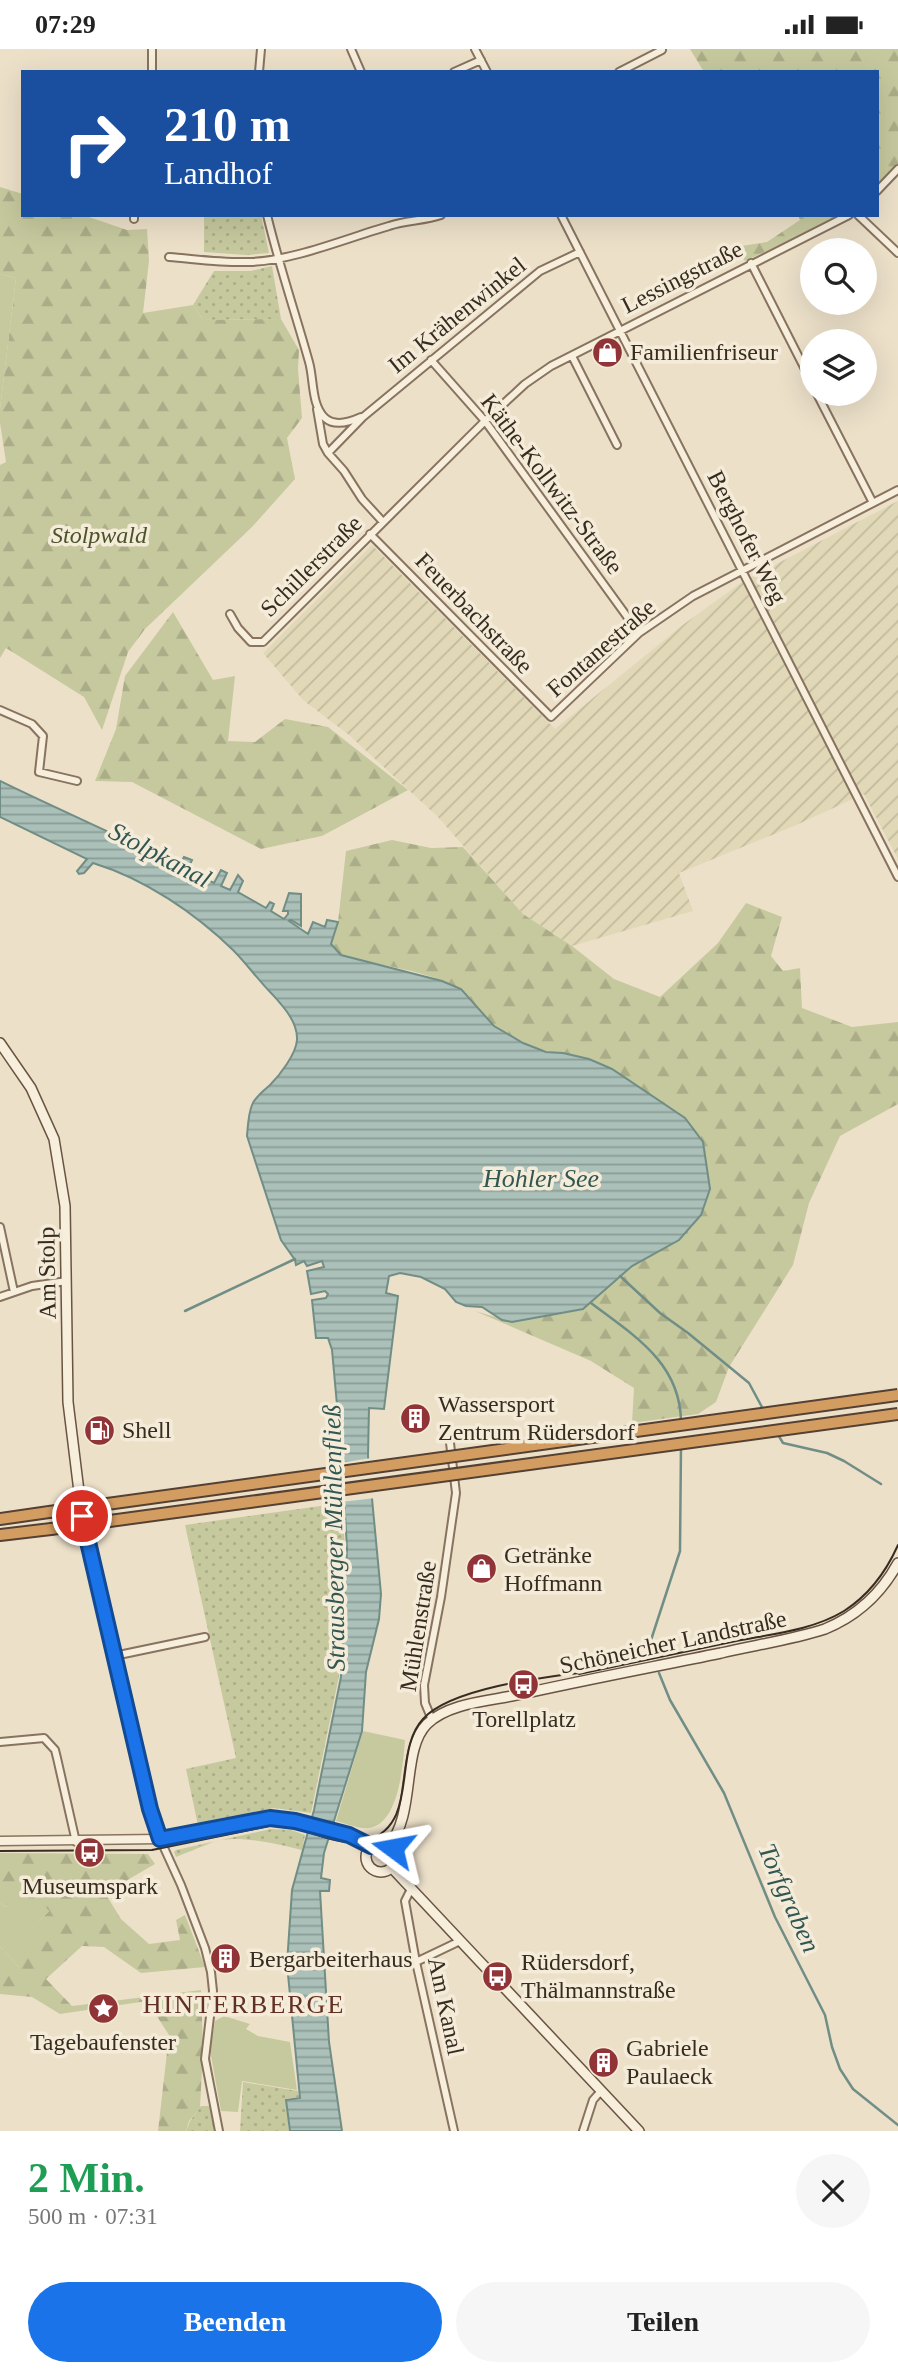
<!DOCTYPE html>
<html lang="de">
<head>
<meta charset="utf-8">
<style>
  body { margin:0; font-family:Georgia,serif; background:#f6f6f6; color:#222; height:100vh; display:flex; flex-direction:column; font-size:26px; white-space:nowrap }
  * { box-sizing:border-box; margin:0 }
  p { font-size:23px; color:#767676 }
  .icon { flex:none; width:38px; height:38px; fill:none; stroke:currentColor; stroke-width:2; stroke-linecap:round; stroke-linejoin:round }
  .map { position:relative; height:2082px; overflow:hidden }
  .panel { display:flex; flex-direction:column; background:#fff; flex:1 }
  .panel>* { flex:none }
  .banner { position:absolute; left:21px; top:21px; width:858px; height:147px; border-radius:0px; box-shadow:0 7px 28px #0002; background:#1a4fa0; color:#fff; overflow:hidden }
  .fabs { position:absolute; left:800px; top:189px; display:grid; gap:14px }
  .fabs a { display:grid; place-items:center; width:77px; height:77px; border-radius:50%; background:#fff; box-shadow:0 7px 28px #0002; font-size:35px }
  .pin { position:absolute; display:grid; place-items:center; width:60px; height:60px; color:#fff; margin:-30px; border:4px solid #fff; border-radius:50%; box-shadow:0 2px 7px #0007 }
  .me { position:absolute; width:77px; margin:-38px; rotate:283deg; stroke-linejoin:round; filter:drop-shadow(0 0 5px #0008) }
  .turn { display:flex; align-items:center; gap:24px; height:147px; padding:0 28px; font-size:32px }
  .turn .icon { width:91px; height:91px; stroke-width:2.5 }
  .turn b { display:block; font-size:49px; line-height:60px }
  .round { display:grid; place-items:center; flex:none; width:74px; height:74px; border-radius:37px; background:#f6f6f6 }
  .headline { display:flex; align-items:center; justify-content:space-between; height:119px; padding:0 28px }
  h1 { font-size:42px; font-weight:800; line-height:52px; color:#1e9e55 }
  .button { display:flex; gap:14px; margin-top:auto; padding:14px 28px }
  .button a { flex:1; height:80px; border-radius:42px; background:#1a73e8; color:#fff; font-size:28px; font-weight:800; line-height:80px; text-align:center }
  .button a+a { background:#f6f6f6; color:#222 }
  .status { display:flex; justify-content:space-between; align-items:center; height:49px; padding:0 35px; background:#fff; direction:ltr }
  .status svg { height:19px; fill:currentColor }
  .map>svg:first-child { display:block }
  .farmland { fill:url(#farmland-furrows) }
  .grass { fill:url(#grass-dots) }
  .forest { fill:url(#forest-firs) }
  .park { fill:#c6c99e }
  .water { fill:url(#water-rules); stroke:#718e86; stroke-width:2 }
  .pier { fill:#ece0c9 }
  .lines { fill:none; stroke-linecap:round; stroke-linejoin:round }
  .stream { stroke:#718e86; stroke-width:2.5 }
  .minor-casing { stroke:#87735f; stroke-width:10 }
  .tertiary-casing { stroke:#87735f; stroke-width:11 }
  .secondary-casing { stroke:#695442; stroke-width:12 }
  .motorway-casing { stroke:#554133; stroke-width:14 }
  .minor { stroke:#f7eedc; stroke-width:6 }
  .tertiary { stroke:#f7eedc; stroke-width:8 }
  .secondary { stroke:#f7eedc; stroke-width:9 }
  .motorway { stroke:#d39d62; stroke-width:10 }
  .tram { stroke:#382c21; stroke-width:2 }
  .motorway-bridge-casing { stroke:#554133; stroke-width:14; stroke-linecap:butt }
  .motorway-bridge { stroke:#d39d62; stroke-width:10 }
  .route-casing { stroke:#114b97; stroke-width:18 }
  .route { stroke:#1a73e8; stroke-width:12 }
  .labels { text-anchor:middle; dominant-baseline:central; stroke-width:7; stroke-linejoin:round; paint-order:stroke }
  .street-label { font-size:24px; fill:#382c21; stroke:#f4ebd8 }
  .poi-label { font-size:24px; fill:#382c21; stroke:#f4ebd8; text-anchor:start }
  .park-label { font-size:24px; font-style:italic; fill:#4a532a; stroke:#f4ebd8 }
  .water-label { font-size:26px; font-style:italic; fill:#325753; stroke:#f4ebd8 }
  .neighbourhood-label { font-size:26px; letter-spacing:2px; fill:#622f24; stroke:#f4ebd8 }
</style>
</head>
<body>
<div class="status"><b>07:29</b><svg viewBox="0 0 49 12"><path d="M0 12V9h3v3zM5 12V6h3v6zM10 12V3h3v9zM15 12V0h3v12zM26 1h20v11H26zM47 4h2v5h-2z"/></svg></div>
<div class="map">
<svg width="898" height="2082" viewBox="0 0 898 2082">
  <defs>
    <pattern id="farmland-furrows" width="10" height="10" patternUnits="userSpaceOnUse" patternTransform="scale(1.75)"><rect width="10" height="10" fill="#e1d8b7"/><path d="M-1 1l2-2M0 10L10 0M9 11l2-2" fill="none" stroke="#c2ba9d"/></pattern>
    <pattern id="grass-dots" width="8" height="8" patternUnits="userSpaceOnUse" patternTransform="scale(1.75)"><rect width="8" height="8" fill="#c6c99e"/><path d="M2 2h.1M6 6h.1" fill="none" stroke="#abad88" stroke-width="1.8" stroke-linecap="round"/></pattern>
    <pattern id="forest-firs" width="22" height="20" patternUnits="userSpaceOnUse" patternTransform="scale(1.75)"><rect width="22" height="20" fill="#c6c99e"/><path d="M5 1l3.5 6h-7zM16 11l3.5 6h-7z" fill="#abad88"/></pattern>
    <pattern id="water-rules" width="6" height="5" patternUnits="userSpaceOnUse" patternTransform="scale(1.75)"><rect width="6" height="5" fill="#aac0b9"/><path d="M0 2.5h6" fill="none" stroke="#8b9c96"/></pattern>
  </defs>
  <rect width="100%" height="100%" fill="#ece0c9"/>
  <path class="farmland" d="M898,452V810L864,745L794,777L679,824L693,862L572,897L523,865L438,768L349,686L303,651L263,604L372,496L555,680L684,575L742,533Z"/>
  <path class="grass" d="M204,166H261L269,204L246,206L204,203Z
    M272,217L281,270L203,271L193,256L214,222H251Z
    M342,1454L345,1500L339,1627L311,1764L274,1759L198,1776L186,1720L236,1709L185,1476Z
    M271,1780L291,1781L305,1786L302,1801C278,1795 237,1785 213,1793C201,1798 188,1803 176,1808L174,1803L176,1801Z
    M243,2033L298,2042L299,2048L286,2050L289,2082H240Z
    M201,2057H210L216,2082H186L190,2072Z"/>
  <path class="forest" d="M690,0H898V116L877,138V23H704Z
    M0,138L23,145V166H83L127,181L147,180L149,212L143,264L193,256L203,271L281,270L299,301L298,320L302,369L287,389L295,430L252,478L145,580L128,603L102,681L84,648L6,599L0,609V416L6,413L0,374V360L16,229L0,225Z
    M798,166H839L823,176L745,212L735,198L767,193L800,171Z
    M173,563L213,631L235,627L228,692L255,693L285,670L328,678L408,741L322,787L261,800L132,733L95,732L116,680L125,627Z
    M392,791L431,799L463,798L523,865L572,897L614,930L660,948L718,894L746,854L782,868L771,907L783,922L800,919L802,959L852,978L898,973V1055L840,1087L809,1154L793,1216L729,1318L716,1353L698,1365L632,1374L634,1339L591,1312L475,1262L512,1273L583,1260L632,1217L679,1191L705,1115L703,1093L563,1004C539,1003 513,993 494,977C480,965 472,946 456,938C421,920 379,917 341,906L331,895L338,873L346,802Z
    M0,1804L148,1805L155,1815L105,1844L121,1870L149,1895L180,1891L176,1871L185,1866L205,1918L141,1924L104,1898L82,1897L46,1930L72,1957L201,1941L203,1999L200,2059L189,2072L186,2082H158L169,1986L147,1952L60,1965L32,1948L0,1945V1898L19,1918L39,1872L49,1862L10,1854L6,1858L0,1854Z"/>
  <path class="park" d="M0,225L16,229L0,360Z
    M363,1682L405,1691C403,1716 399,1775 369,1779C359,1780 347,1775 336,1772Z
    M15,1848L39,1850L49,1862L39,1872L50,1885L19,1918L0,1898V1854L6,1858Z
    M224,1967L250,1975L246,1980L258,1987L290,1993L297,2041L242,2032L238,2063L221,2062L210,2001L215,1972Z"/>
  <path class="water" d="M0,732C59,761 120,787 179,817L184,808L192,811L187,821L214,834L221,821L227,824L221,837L230,841L238,826L243,832L238,843L266,859L270,853L274,855L271,862L284,870L288,865V862H283L289,844L301,845V877L291,871L289,872L308,885L313,873L325,878L327,871L338,873L331,895L341,906L442,932L461,940L494,977L523,994L546,1003L563,1004L589,1010L612,1020L685,1069L703,1093L710,1140L701,1166L679,1191L632,1217L583,1260L512,1273L502,1271L482,1258L466,1257L456,1253L445,1240L421,1228L400,1224L389,1227L386,1244L398,1247L384,1360L369,1359L368,1407L381,1545L379,1570L366,1623L362,1682L324,1804L321,1829L330,1831L329,1842H320L329,1993L342,2082H290L286,2051L300,2049L287,1915L292,1841L314,1761L341,1628L347,1500L342,1411L332,1301L328,1289H316L312,1251L326,1249L328,1245L325,1242L311,1245L307,1222L324,1218L322,1212L307,1217L304,1212L296,1216L295,1211L281,1191L247,1087C248,1077 248,1066 252,1056C255,1048 263,1042 270,1036C280,1026 296,1005 297,991C298,973 283,957 272,945C258,931 247,915 233,901C195,864 145,830 93,814L84,824L79,825L77,822L87,810L0,768Z"/>
  <path class="pier" d="M371,1409L376,1449L341,1453L339,1414Z"/>
  <g class="lines">
    <path class="stream" d="M620,1227L660,1264L688,1284L749,1334L763,1360
      M591,1254C633,1286 680,1313 681,1372
      M185,1262L295,1210
      M777,1384L783,1394L827,1404L844,1412L881,1435
      M651,1591L680,1502L681,1396
      M659,1624L670,1651L724,1744L775,1868L825,1966L832,1998L840,2020L853,2040L898,2076"/>
    <defs>
      <path id="minor" d="M152,0V23
        M351,0L361,23
        M475,0L487,23
        M259,23L261,0
        M454,23L481,11
        M619,23L662,1
        M877,142L898,120
        M134,166V170
        M267,166C279,216 295,263 309,313C314,330 311,356 325,369C335,378 350,373 361,368
        M561,166L898,828
        M858,166L898,204
        M169,208C195,210 223,214 249,213C293,212 347,189 389,177C406,171 424,172 441,166
        M751,214L812,334
        M572,307L617,396
        M431,311L485,372L639,584
        M817,345L873,454
        M317,360L323,395L328,404L344,422L362,450L383,473
        M328,404L363,368L540,222L580,203
        M370,485L551,668L639,584L693,547L898,441
        M230,565L238,579L251,593H263L485,372L525,335L551,317L849,166
        M0,661L32,675L43,687L39,723L77,732
        M0,1178L14,1243
        M0,1248L32,1237L67,1232
        M114,1607L205,1588
        M432,1671L425,1654L424,1636L441,1548L456,1444L450,1394
        M0,1693L44,1689L55,1701L57,1709L76,1793
        M160,1790L181,1836L205,1899L211,1923L213,1942L205,2010L219,2082
        M411,1840L405,1852L416,1913L454,2082
        M416,1913L460,1892
        M583,2082L593,2051L601,2042"/>
      <path id="tertiary" d="M0,1792L160,1790"/>
      <path id="secondary" d="M0,994L31,1039L54,1090L65,1157L68,1353L82,1467L157,1785L160,1790L270,1769L289,1770L349,1786L371,1797
        M366 1808a15 15 0 1 1 30 0a15 15 0 1 1-30 0Z
        M389,1796C416,1765 401,1701 427,1675C448,1654 489,1652 517,1646C584,1631 653,1618 721,1604C755,1596 791,1591 825,1580C857,1567 881,1545 898,1514
        M391,1818L639,2082"/>
      <path id="motorway" d="M0,1470L49,1463
        M0,1486L51,1480"/>
    </defs>
    <use href="#minor" class="minor-casing"/>
    <use href="#tertiary" class="tertiary-casing"/>
    <use href="#secondary" class="secondary-casing"/>
    <use href="#motorway" class="motorway-casing"/>
    <use href="#minor" class="minor"/>
    <use href="#tertiary" class="tertiary"/>
    <use href="#secondary" class="secondary"/>
    <use href="#motorway" class="motorway"/>
    <path class="tram" d="M579,1625C631,1614 684,1603 736,1592C772,1585 813,1581 844,1562C869,1546 886,1523 898,1496
      M0,1802L152,1801L274,1776C305,1776 338,1801 368,1791C420,1774 392,1703 423,1670C451,1639 545,1628 586,1623"/>
    <defs>
      <path id="motorway-bridge" d="M49,1463L898,1346
        M51,1480L898,1365"/>
    </defs>
    <use href="#motorway-bridge" class="motorway-bridge-casing"/>
    <use href="#motorway-bridge" class="motorway-bridge"/>
  </g>
  <g class="lines">
    <defs>
      <path id="route" d="M82,1467L150,1760L160,1790L270,1769L295,1772L349,1786L371,1797L385,1794L393,1799"/>
    </defs>
    <use href="#route" class="route-casing"/>
    <use href="#route" class="route"/>
  </g>
  <defs>
    <symbol id="shop-disc" viewBox="-11 -11 22 22"><circle r="9.5" fill="#913438" stroke="#f4ebd8"/><path d="M-5-2.5h2.3a2.7 3.5 0 0 1 5.4 0H5L5.5 6h-11ZM-1.5-2.5h3a1.5 2.3 0 0 0-3 0Z" fill="#fff"/></symbol>
    <symbol id="building-disc" viewBox="-11 -11 22 22"><circle r="9.5" fill="#913438" stroke="#f4ebd8"/><path d="M-4-6H4V6H1V3H-1V6H-4ZM-2.5-4.3h1.7v1.8h-1.7ZM.8-4.3h1.7v1.8H.8ZM-2.5-1h1.7V.8h-1.7ZM.8-1h1.7V.8H.8Z" fill="#fff"/></symbol>
    <symbol id="fuel-disc" viewBox="-11 -11 22 22"><circle r="9.5" fill="#913438" stroke="#f4ebd8"/><path d="M-5.5-6h7V0h2V4h1.3V-2.5L3-4.5l.8-.8L6-3V5H2.5V1h-1V6h-7ZM-4.2-4.7v3.2H.2V-4.7Z" fill="#fff"/></symbol>
    <symbol id="bus-disc" viewBox="-11 -11 22 22"><circle r="9.5" fill="#913438" stroke="#f4ebd8"/><path d="M-5-6H5V4H4V6H2V4H-2V6H-4V4H-5ZM-3.5-4V0h7V-4ZM-3.5 1.2v1.5H-2V1.2ZM2 1.2v1.5H3.5V1.2Z" fill="#fff"/></symbol>
    <symbol id="sight-disc" viewBox="-11 -11 22 22"><circle r="9.5" fill="#913438" stroke="#f4ebd8"/><path d="M0-6L1.8-2.2L6-1.7L2.9 1.2L3.7 5.4L0 3.3L-3.7 5.4L-2.9 1.2L-6-1.7L-1.8-2.2Z" fill="#fff"/></symbol>
  </defs>
  <g fill-rule="evenodd">
    <use href="#shop-disc" x="590" y="286" width="35" height="35"/>
    <use href="#building-disc" x="398" y="1352" width="35" height="35"/>
    <use href="#fuel-disc" x="82" y="1364" width="35" height="35"/>
    <use href="#shop-disc" x="464" y="1502" width="35" height="35"/>
    <use href="#bus-disc" x="506" y="1618" width="35" height="35"/>
    <use href="#bus-disc" x="72" y="1786" width="35" height="35"/>
    <use href="#building-disc" x="208" y="1892" width="35" height="35"/>
    <use href="#bus-disc" x="480" y="1910" width="35" height="35"/>
    <use href="#sight-disc" x="86" y="1942" width="35" height="35"/>
    <use href="#building-disc" x="586" y="1996" width="35" height="35"/>
  </g>
  <g class="labels">
    <g class="street-label">
      <text transform="translate(682 228) rotate(-27)">Lessingstraße</text>
      <text transform="translate(457 266) rotate(-39)">Im Krähenwinkel</text>
      <text transform="translate(552 435) rotate(53)">Käthe-Kollwitz-Straße</text>
      <text transform="translate(747 488) rotate(63)">Berghofer Weg</text>
      <text transform="translate(311 517) rotate(-45)">Schillerstraße</text>
      <text transform="translate(474 564) rotate(46)">Feuerbachstraße</text>
      <text transform="translate(601 599) rotate(-41)">Fontanestraße</text>
      <text transform="translate(47 1224) rotate(-91)">Am Stolp</text>
      <text transform="translate(418 1577) rotate(-81)">Mühlenstraße</text>
      <text transform="translate(673 1593) rotate(-12)">Schöneicher Landstraße</text>
      <text transform="translate(446 1957) rotate(78)">Am Kanal</text>
    </g>
    <g class="poi-label">
      <text x="630" y="303">Familienfriseur</text>
      <text x="438" y="1355">Wassersport<tspan x="438" dy="28">Zentrum Rüdersdorf</tspan></text>
      <text x="122" y="1381">Shell</text>
      <text x="504" y="1506">Getränke<tspan x="504" dy="28">Hoffmann</tspan></text>
      <text x="524" y="1670" text-anchor="middle">Torellplatz</text>
      <text x="90" y="1837" text-anchor="middle">Museumspark</text>
      <text x="249" y="1910">Bergarbeiterhaus</text>
      <text x="521" y="1913">Rüdersdorf,<tspan x="521" dy="28">Thälmannstraße</tspan></text>
      <text x="103" y="1993" text-anchor="middle">Tagebaufenster</text>
      <text x="626" y="1999">Gabriele<tspan x="626" dy="28">Paulaeck</tspan></text>
    </g>
    <g class="park-label">
      <text x="99" y="486">Stolpwald</text>
    </g>
    <g class="water-label">
      <text transform="translate(160 806) rotate(28)">Stolpkanal</text>
      <text x="541" y="1129">Hohler See</text>
      <text transform="translate(334 1489) rotate(-91)">Strausberger Mühlenfließ</text>
      <text transform="translate(789 1849) rotate(66)">Torfgraben</text>
    </g>
    <g class="neighbourhood-label">
      <text x="244" y="1955">HINTERBERGE</text>
    </g>
  </g>
</svg>
<div class="fabs">
<a><svg class="icon" aria-label="search" viewBox="0 0 24 24"><circle cx="10" cy="10" r="6"/><path d="M15 15l6 6"/></svg></a>
<a><svg class="icon" aria-label="layers" viewBox="0 0 24 24"><path d="M12 4l9 5-9 5-9-5zM3 14l9 5 9-5"/></svg></a>
</div>
<div class="pin" style="left:82px;top:1467px;background:#d93025"><svg class="icon" aria-label="arrive" viewBox="0 0 24 24"><path d="M6 21V4h12l-3 4 3 4H6"/></svg></div>
<svg class="me" style="left:393px;top:1799px" viewBox="-20 -20 40 40"><path d="M0-17L14 15 0 8-14 15z" fill="#1a73e8" stroke="#fff" stroke-width="4"/></svg>
<div class="banner">
<div class="turn"><svg class="icon" aria-label="right" viewBox="0 0 24 24"><path d="M7 20v-9h11M14 6l5 5-5 5"/></svg><div><b>210 m</b>Landhof</div></div>
</div>
</div>
<section class="panel">
<div class="headline"><div><h1>2 Min.</h1><p>500 m · 07:31</p></div><a class="round"><svg class="icon" aria-label="close" viewBox="0 0 24 24"><path d="M6 6l12 12M18 6L6 18"/></svg></a></div>
<div class="button"><a>Beenden</a><a>Teilen</a></div>
</section>
</body>
</html>
